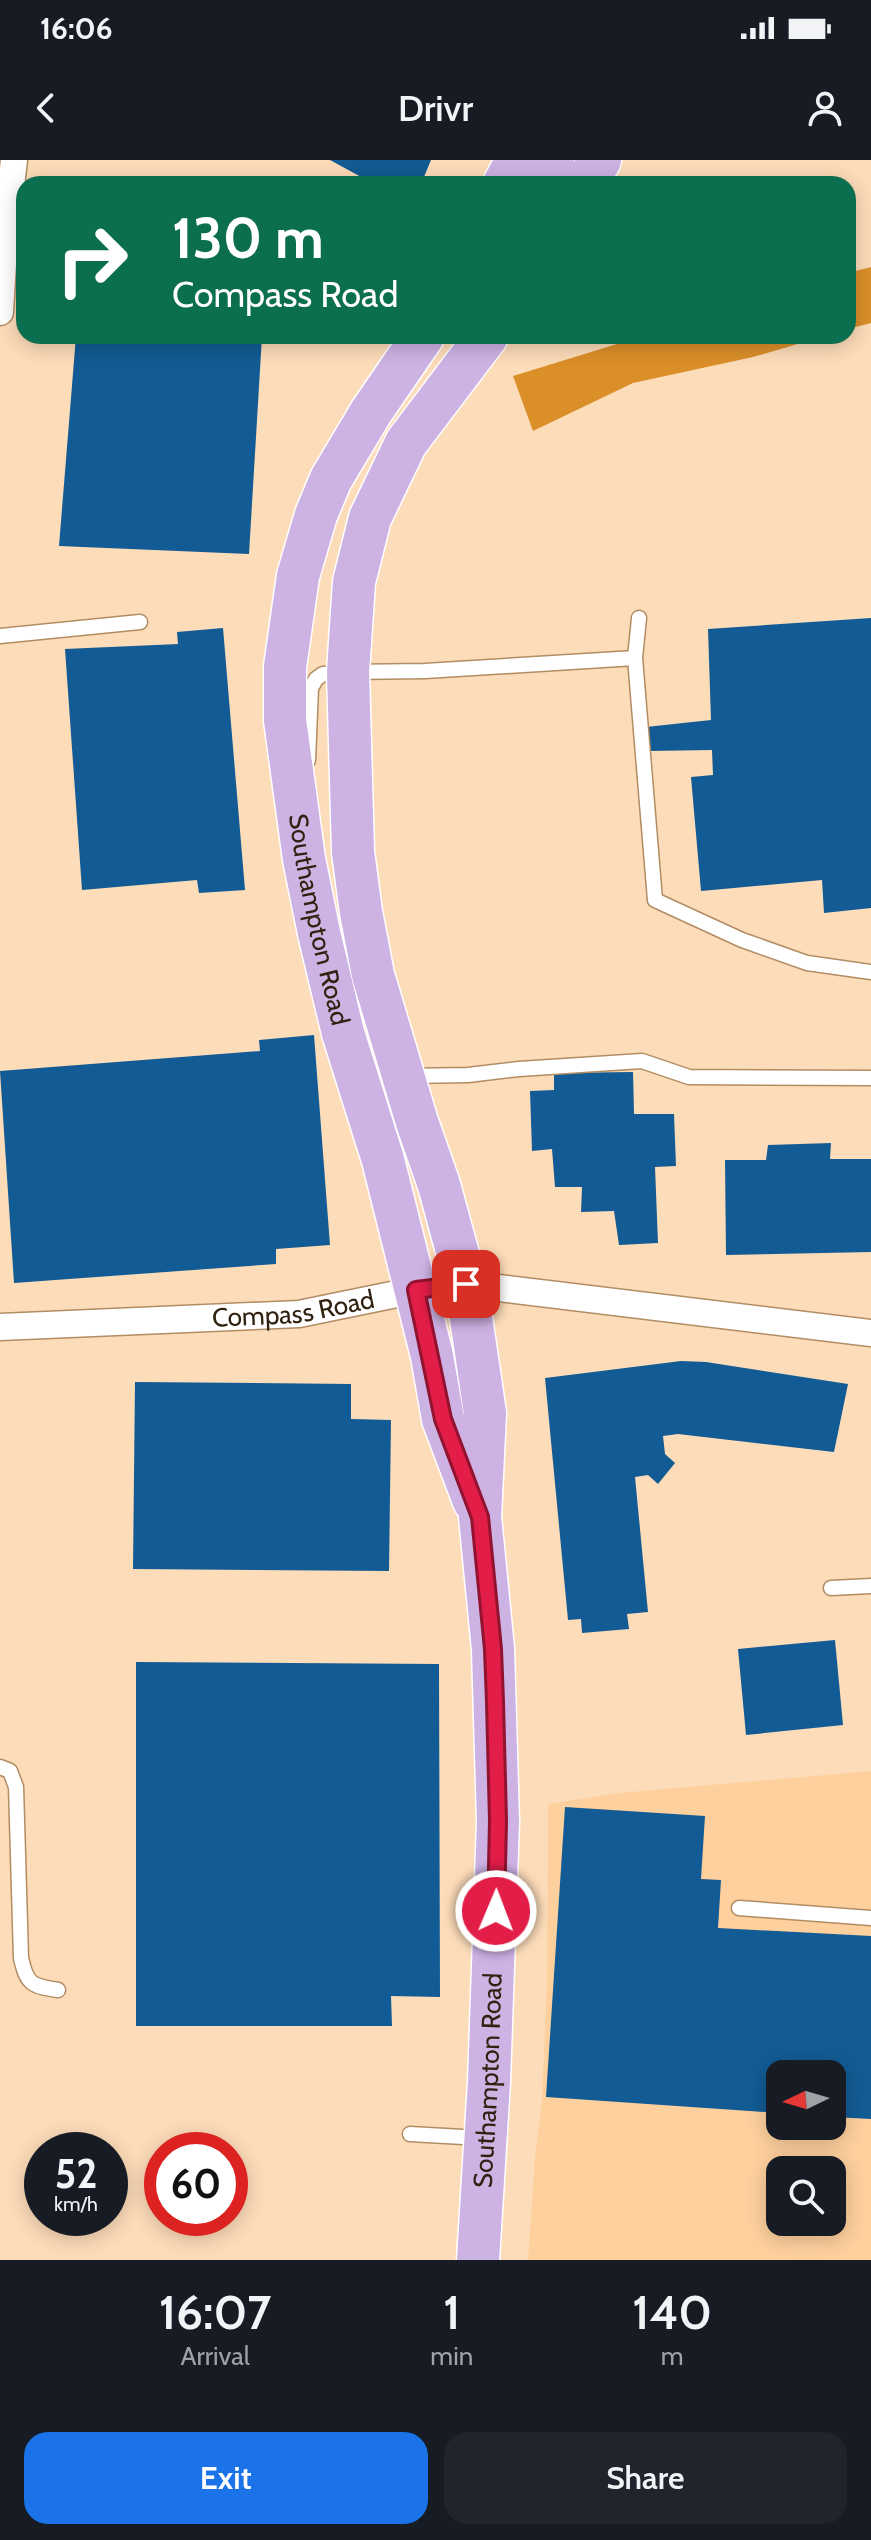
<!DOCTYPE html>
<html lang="en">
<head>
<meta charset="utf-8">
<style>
  body { margin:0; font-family:Cabin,sans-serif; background:#20242c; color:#f1f3f6; height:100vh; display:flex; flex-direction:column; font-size:30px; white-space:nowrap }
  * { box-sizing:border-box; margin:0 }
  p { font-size:26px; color:#9ea1a6 }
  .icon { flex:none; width:44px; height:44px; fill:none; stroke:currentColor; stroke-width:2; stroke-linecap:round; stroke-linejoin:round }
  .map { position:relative; height:2100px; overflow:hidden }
  .drawer { display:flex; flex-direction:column; background:#171b24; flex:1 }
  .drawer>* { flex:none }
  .banner { position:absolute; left:16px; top:16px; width:840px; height:168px; border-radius:24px; box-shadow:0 4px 20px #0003; background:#0b6e4f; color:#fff; overflow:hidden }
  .needle { width:52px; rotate:265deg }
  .buttons { position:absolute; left:766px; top:1900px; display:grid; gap:16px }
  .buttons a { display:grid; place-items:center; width:80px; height:80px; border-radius:16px; background:#171b24; box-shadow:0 4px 20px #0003; font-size:40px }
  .speed { position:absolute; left:24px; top:1972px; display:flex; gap:16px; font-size:40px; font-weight:700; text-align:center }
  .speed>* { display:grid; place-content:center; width:104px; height:104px; border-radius:50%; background:#171b24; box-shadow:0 4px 20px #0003; line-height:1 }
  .speed small { font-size:20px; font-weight:400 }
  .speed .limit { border:12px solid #d22; background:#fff; color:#111 }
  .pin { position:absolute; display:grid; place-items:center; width:68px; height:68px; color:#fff; margin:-34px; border-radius:16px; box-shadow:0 4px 12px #0006 }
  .me { position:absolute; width:88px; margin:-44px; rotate:1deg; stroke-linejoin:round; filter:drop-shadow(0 0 6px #0008) }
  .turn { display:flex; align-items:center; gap:28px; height:168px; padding:0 24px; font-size:36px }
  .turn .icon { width:104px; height:104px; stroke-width:2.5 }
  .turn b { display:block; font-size:56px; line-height:68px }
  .eta { display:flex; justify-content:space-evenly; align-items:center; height:136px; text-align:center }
  .eta b { font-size:48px; font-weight:600; line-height:56px }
  .primary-button { display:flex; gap:16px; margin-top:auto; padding:16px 24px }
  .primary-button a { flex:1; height:92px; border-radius:24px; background:#1a73e8; color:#fff; font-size:32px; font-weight:600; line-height:92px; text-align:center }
  .primary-button a+a { background:#20242c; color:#f1f3f6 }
  .status { display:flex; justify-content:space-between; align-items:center; height:56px; padding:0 40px; background:#171b24; direction:ltr }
  .status svg { height:22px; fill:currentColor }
  header { display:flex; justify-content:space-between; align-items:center; height:104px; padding:0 24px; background:#171b24; font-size:36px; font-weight:600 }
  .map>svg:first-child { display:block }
  .built { fill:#fed09e; fill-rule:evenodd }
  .forest { fill:#db8f29 }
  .building { fill:#125b94 }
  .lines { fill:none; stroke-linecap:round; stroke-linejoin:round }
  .service-casing { stroke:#b28c63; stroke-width:17 }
  .minor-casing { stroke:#b28c63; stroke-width:29 }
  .primary-casing { stroke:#fff; stroke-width:45 }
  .service { stroke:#fff; stroke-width:14 }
  .minor { stroke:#fff; stroke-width:26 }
  .primary { stroke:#cdb2e4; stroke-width:42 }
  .route-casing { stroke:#92132f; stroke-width:20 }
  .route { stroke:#e11d48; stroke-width:14 }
  .labels { text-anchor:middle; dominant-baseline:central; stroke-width:8; stroke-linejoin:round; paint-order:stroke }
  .street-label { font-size:26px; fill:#302110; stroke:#fddcb9 }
</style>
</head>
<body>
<div class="status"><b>16:06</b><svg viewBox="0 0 49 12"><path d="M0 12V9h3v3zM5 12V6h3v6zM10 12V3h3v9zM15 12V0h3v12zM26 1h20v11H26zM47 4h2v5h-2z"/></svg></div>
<header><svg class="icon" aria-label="back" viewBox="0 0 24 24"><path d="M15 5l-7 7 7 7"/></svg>Drivr<svg class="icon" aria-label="person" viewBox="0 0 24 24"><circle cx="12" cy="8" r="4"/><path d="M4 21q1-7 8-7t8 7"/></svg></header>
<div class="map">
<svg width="871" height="2100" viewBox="0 0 871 2100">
  <rect width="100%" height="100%" fill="#fddcb9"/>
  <path class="built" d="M871,1611V2100H528L535,1998L542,1940L547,1821L548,1644L619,1633ZM780,1914H832V1966H780ZM780,2010H832V2062H780Z"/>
  <path class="forest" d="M871,107V163L848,169V113Z
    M643,176H825L753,197L633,223L533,271L513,216Z"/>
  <path class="building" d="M330,0H431L421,24H374Z
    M76,176H262L249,394L59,386Z
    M871,458V748L824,753L822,720L701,731L691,617L713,615L712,590L649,591L646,567L711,560L708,469Z
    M223,468L245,730L199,733L197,720L82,730L65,489L178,484L177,472Z
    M314,875L330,1085L276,1089V1104L14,1123L0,911L260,891L259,880Z
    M633,912L634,954H674L676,1006L655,1007L658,1083L619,1085L614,1051L581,1052L582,1027H555L552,989L532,991L530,931L554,930V913Z
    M831,983L830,999H871V1092L726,1095L725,1000H766L768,985Z
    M681,1201L706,1202L848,1224L834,1292L678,1274L663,1276L665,1294L675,1303L658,1324L648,1315L635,1317L648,1452L627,1454L629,1469L582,1473L581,1459L568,1460L545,1218Z
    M135,1222L351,1224V1259L391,1260L389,1411L133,1409Z
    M835,1480L843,1565L746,1575L738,1489Z
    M136,1502L439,1504L440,1837L391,1836L392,1866H136Z
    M565,1647L705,1656L701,1719L721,1720L718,1768L871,1776V1959L832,1957V1914H780V1953L546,1937Z"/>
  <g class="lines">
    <defs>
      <path id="service" d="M0,476L140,462
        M635,498L639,458
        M308,600L311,528L316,519L323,514L348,512L425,511L635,498L655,740L742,780L807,803L871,812
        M407,916L468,915L519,909L642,901L689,917L871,918
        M831,1428L871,1426
        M0,1607L10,1611L16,1627L21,1798C27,1825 32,1826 58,1830
        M739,1748L871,1758
        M410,1974L481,1978"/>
      <g id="minor">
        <path d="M0,152L4,88L14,0"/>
        <path id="s1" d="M0,1167L299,1154L416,1130L466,1124L871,1173"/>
      </g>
      <g id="primary">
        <path d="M504,24L517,0"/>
        <path d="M538,24L553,0"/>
        <path d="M585,24L600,0"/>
        <path id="s2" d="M423,176L371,252L331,319L316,355L298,416L285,507V560L304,699L319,773L343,873L383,1000L432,1196L443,1259L474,1341"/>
        <path id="s3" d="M478,2100L489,1922L498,1661L493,1489L480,1357L485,1253L466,1124L439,1025L417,962L373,815L361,752L353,692L348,512L354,422L370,358L406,283L487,176"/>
      </g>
    </defs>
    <use href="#service" class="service-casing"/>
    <use href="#minor" class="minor-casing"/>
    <use href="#primary" class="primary-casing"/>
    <use href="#service" class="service"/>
    <use href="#minor" class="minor"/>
    <use href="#primary" class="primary"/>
  </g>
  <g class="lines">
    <defs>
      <path id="route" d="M466,1124L416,1130L443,1259L480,1357L493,1489L495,1542L498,1661L496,1751"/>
    </defs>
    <use href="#route" class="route-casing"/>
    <use href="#route" class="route"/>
  </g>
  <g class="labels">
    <g class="street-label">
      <text stroke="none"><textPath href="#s2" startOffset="620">Southampton Road</textPath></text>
      <text stroke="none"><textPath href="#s1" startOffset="294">Compass Road</textPath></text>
      <text stroke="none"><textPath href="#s3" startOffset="180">Southampton Road</textPath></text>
    </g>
  </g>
</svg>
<div class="buttons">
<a><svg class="needle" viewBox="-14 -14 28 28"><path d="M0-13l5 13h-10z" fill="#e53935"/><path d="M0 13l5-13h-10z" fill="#9ea1a6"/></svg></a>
<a><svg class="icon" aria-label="search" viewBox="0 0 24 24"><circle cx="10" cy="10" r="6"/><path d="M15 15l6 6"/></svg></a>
</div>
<div class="speed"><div>52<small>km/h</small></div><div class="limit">60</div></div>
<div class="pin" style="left:466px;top:1124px;background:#d93025"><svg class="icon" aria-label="arrive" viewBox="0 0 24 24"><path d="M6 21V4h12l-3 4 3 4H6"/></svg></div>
<svg class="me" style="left:496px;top:1751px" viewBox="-20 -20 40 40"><circle r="17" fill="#e11d48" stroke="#fff" stroke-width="3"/><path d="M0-11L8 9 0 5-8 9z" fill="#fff"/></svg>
<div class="banner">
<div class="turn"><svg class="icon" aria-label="right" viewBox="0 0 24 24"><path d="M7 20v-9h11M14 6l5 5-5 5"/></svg><div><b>130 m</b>Compass Road</div></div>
</div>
</div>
<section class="drawer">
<div class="eta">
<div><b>16:07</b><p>Arrival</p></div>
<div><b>1</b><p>min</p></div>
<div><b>140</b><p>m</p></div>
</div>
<div class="primary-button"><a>Exit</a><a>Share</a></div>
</section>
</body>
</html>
